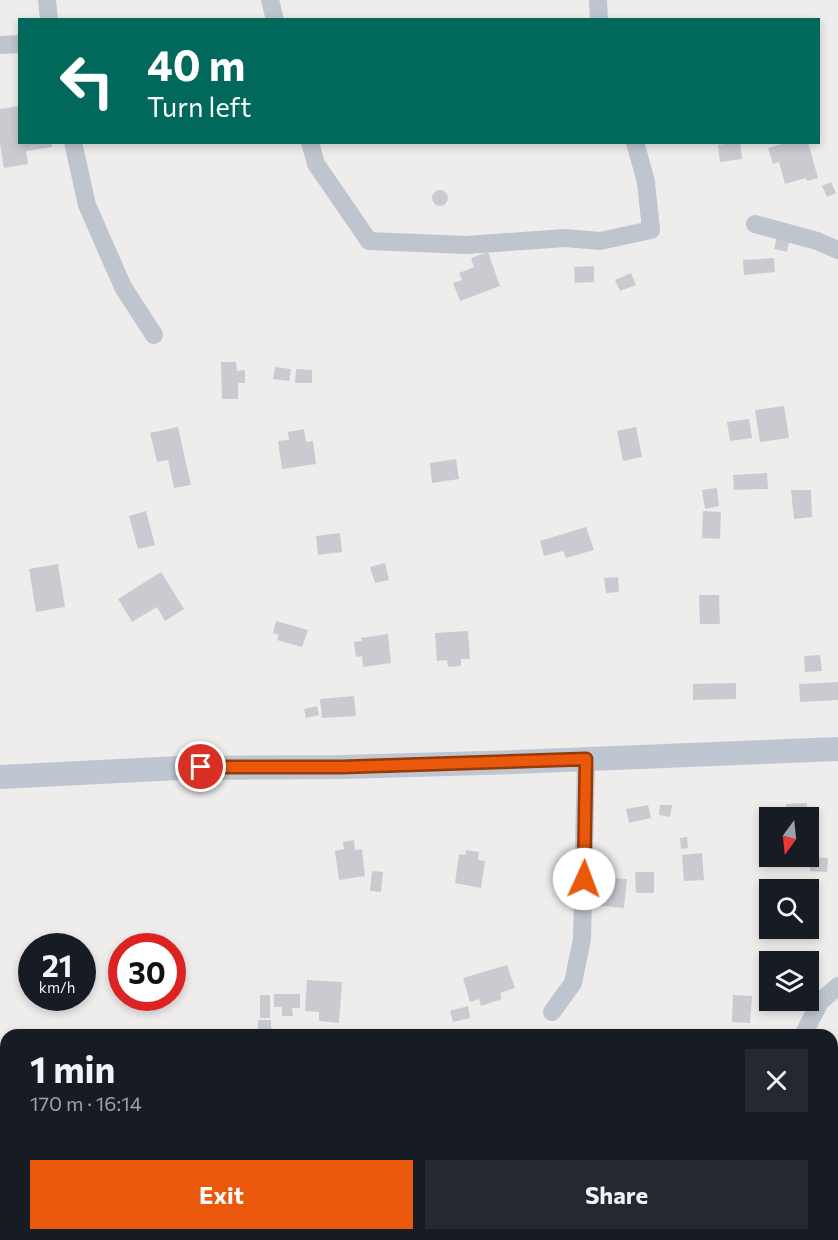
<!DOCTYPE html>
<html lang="en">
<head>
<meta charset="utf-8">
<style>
  body { margin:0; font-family:Commissioner,sans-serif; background:#242831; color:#f1f3f6; height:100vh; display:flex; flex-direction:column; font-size:22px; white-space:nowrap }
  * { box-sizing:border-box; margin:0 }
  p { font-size:20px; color:#9ea1a6 }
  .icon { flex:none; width:33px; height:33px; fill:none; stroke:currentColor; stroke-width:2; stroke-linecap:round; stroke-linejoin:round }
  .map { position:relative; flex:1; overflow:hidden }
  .side { position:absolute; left:0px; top:1029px; width:838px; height:212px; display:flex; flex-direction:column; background:#171b24; border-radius:18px 18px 0 0; box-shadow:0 3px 9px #0003 }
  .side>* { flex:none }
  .guide { position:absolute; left:18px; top:18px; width:802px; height:126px; border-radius:0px; box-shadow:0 3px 9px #0003; background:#00695c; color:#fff; overflow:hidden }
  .needle { width:39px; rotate:195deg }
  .tools { position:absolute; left:759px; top:807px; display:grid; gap:12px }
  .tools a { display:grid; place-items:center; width:60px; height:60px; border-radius:0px; background:#171b24; box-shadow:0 3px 9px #0003; font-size:30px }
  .speed { position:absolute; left:18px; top:933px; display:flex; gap:12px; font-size:30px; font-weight:700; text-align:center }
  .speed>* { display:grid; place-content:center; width:78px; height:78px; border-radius:50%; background:#171b24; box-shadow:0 3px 9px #0003; line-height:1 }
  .speed small { font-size:15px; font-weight:400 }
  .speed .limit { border:9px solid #d22; background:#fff; color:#111 }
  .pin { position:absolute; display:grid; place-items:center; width:51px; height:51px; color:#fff; margin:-26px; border:3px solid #fff; border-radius:50%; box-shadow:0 2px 6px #0007 }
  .me { position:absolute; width:66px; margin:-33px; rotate:2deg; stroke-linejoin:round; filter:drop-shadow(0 0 4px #0008) }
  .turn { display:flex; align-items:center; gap:21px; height:126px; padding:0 30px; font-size:27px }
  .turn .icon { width:78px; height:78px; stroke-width:2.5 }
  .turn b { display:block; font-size:42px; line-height:51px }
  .round { display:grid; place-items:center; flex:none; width:63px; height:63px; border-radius:0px; background:#242831 }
  .overview { display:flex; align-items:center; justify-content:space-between; height:102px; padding:0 30px }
  h1 { font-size:36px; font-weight:700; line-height:45px }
  .cta { display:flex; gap:12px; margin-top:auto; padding:12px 30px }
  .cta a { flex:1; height:69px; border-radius:0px; background:#ea580c; color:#fff; font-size:24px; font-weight:700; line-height:69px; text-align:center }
  .cta a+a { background:#242831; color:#f1f3f6 }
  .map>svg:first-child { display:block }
  .building { fill:#cacbd1 }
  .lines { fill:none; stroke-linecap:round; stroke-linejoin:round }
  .street { stroke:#bec5ce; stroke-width:18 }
  .secondary { stroke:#bec6d2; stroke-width:24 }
  .route-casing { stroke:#983908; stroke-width:15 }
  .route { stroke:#ea580c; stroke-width:10 }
</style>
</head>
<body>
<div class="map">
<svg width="838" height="1240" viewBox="0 0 838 1240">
  <rect width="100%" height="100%" fill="#efecec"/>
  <path class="building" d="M20,106V142H51L52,147L26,151L28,164L4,168L0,144V109Z
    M740,142L742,159L720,162L718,145Z
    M789,142H808L818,178L807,181L806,178L785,184L779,162L773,164L768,148Z
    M831,182L836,193L827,197L822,186Z
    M432 198a8 8 0 1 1 16 0a8 8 0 1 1-16 0Z
    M777,236L790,238L787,252L774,249Z
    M488,252L500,286L460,301L453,283L462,280L459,273L474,267L471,258Z
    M774,258L775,272L744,275L743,260Z
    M594,266V282L575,283L574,267Z
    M631,273L636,285L620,291L615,280Z
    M221,362H236L237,371L245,370V383H238V399H222Z
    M275,367L291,369L289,381L273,379Z
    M296,369L312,370V383H295Z
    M784,406L789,438L760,442L755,410Z
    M749,419L752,438L730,441L727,422Z
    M178,427L191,485L174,488L168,460L157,462L150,433Z
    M636,427L642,457L623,461L617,431Z
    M304,429L306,442L313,441L316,464L282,469L278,441L289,440L288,432Z
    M456,459L459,479L432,483L430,463Z
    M767,473L768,489L734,490L733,475Z
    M717,488L719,506L705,509L702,490Z
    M791,490H811L812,517L794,519Z
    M146,511L155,545L138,549L129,516Z
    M703,511L721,512L720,539L702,538Z
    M586,527L594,550L566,558L563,551L544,556L540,541Z
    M340,533L342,552L318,555L316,536Z
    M385,563L389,580L375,583L370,567Z
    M58,564L65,607L36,612L29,569Z
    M161,572L184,609L165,621L157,607L132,622L118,599Z
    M618,577L619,592L606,593L604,578Z
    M699,595H719L720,624H700Z
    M276,621L308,630L302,647L277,640L279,635L273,633Z
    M468,631L470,659H461V666L448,667L447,660L437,661L435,633Z
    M388,634L391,663L363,667L362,656L356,657L354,642L362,641L361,638Z
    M820,655L822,671L805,672L804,656Z
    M838,682V700L800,702L799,684Z
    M736,683V699L693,700V684Z
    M354,696L356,716L322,718L320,699Z
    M317,706L319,715L306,718L304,709Z
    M807,803V818H787L786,804Z
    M648,805L651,818L629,823L626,809Z
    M660,805H672L670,817L659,815Z
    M687,837L688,848L681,849L680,838Z
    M354,840L355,850L362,849L365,876L339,880L335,851L344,849L343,842Z
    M466,850L479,852L478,860L485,861L481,888L455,883L459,854L465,855Z
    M702,853L704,880L684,881L682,855Z
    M810,857L828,858L827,872L810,871Z
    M590,866L614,869L613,878L627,879L624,908L594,905L595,894L588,893Z
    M372,871L383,872L381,892L370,891Z
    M635,872H654V893H636Z
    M507,965L515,988L500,993L502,999L481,1006L479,999L470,1002L463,978Z
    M307,980L342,982L339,1023L319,1021V1012L305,1011Z
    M274,994H300V1008H292L293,1016H282V1007H274Z
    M260,995H270V1018H260Z
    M733,995L752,996L750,1023L732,1022Z
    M468,1006L470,1018L453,1022L450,1011Z
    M258,1020H271V1035H258Z
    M0,1186H6V1234H36V1240H0Z"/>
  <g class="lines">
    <path class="street" d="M47,0L49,20
      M270,0L275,20
      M598,0L599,20
      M0,45L20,44
      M73,142L87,205L123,287L154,335
      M310,142L316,164L369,241L466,245L565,238L600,241L651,230L646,182L635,142
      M755,224L817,241L838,250
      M552,1012L573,983L582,939L586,759
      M803,1035L820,1002L838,986"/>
    <path class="secondary" d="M0,777L179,768L342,767L515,762L838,749"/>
  </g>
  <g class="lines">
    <defs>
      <path id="route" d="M201,767H342L586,759L584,879"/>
    </defs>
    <use href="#route" class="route-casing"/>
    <use href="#route" class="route"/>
  </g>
</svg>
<div class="tools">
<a><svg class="needle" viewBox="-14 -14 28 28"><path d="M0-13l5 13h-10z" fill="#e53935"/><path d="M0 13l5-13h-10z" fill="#9ea1a6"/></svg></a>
<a><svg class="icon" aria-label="search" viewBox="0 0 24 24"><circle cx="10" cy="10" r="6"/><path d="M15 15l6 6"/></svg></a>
<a><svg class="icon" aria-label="layers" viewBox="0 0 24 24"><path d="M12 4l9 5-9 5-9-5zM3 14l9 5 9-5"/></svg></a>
</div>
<div class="speed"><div>21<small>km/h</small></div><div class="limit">30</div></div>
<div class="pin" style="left:201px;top:767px;background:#d93025"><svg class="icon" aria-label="arrive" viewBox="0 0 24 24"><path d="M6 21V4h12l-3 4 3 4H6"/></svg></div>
<svg class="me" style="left:584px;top:879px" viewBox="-20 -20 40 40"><circle r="19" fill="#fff"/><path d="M0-13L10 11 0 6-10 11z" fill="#ea580c"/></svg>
<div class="guide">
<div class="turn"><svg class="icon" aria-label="left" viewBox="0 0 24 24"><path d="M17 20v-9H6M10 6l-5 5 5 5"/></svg><div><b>40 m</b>Turn left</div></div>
</div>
<section class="side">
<div class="overview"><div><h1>1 min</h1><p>170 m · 16:14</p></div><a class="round"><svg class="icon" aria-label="close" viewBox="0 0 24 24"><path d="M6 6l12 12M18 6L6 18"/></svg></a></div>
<div class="cta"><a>Exit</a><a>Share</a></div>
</section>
</div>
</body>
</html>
